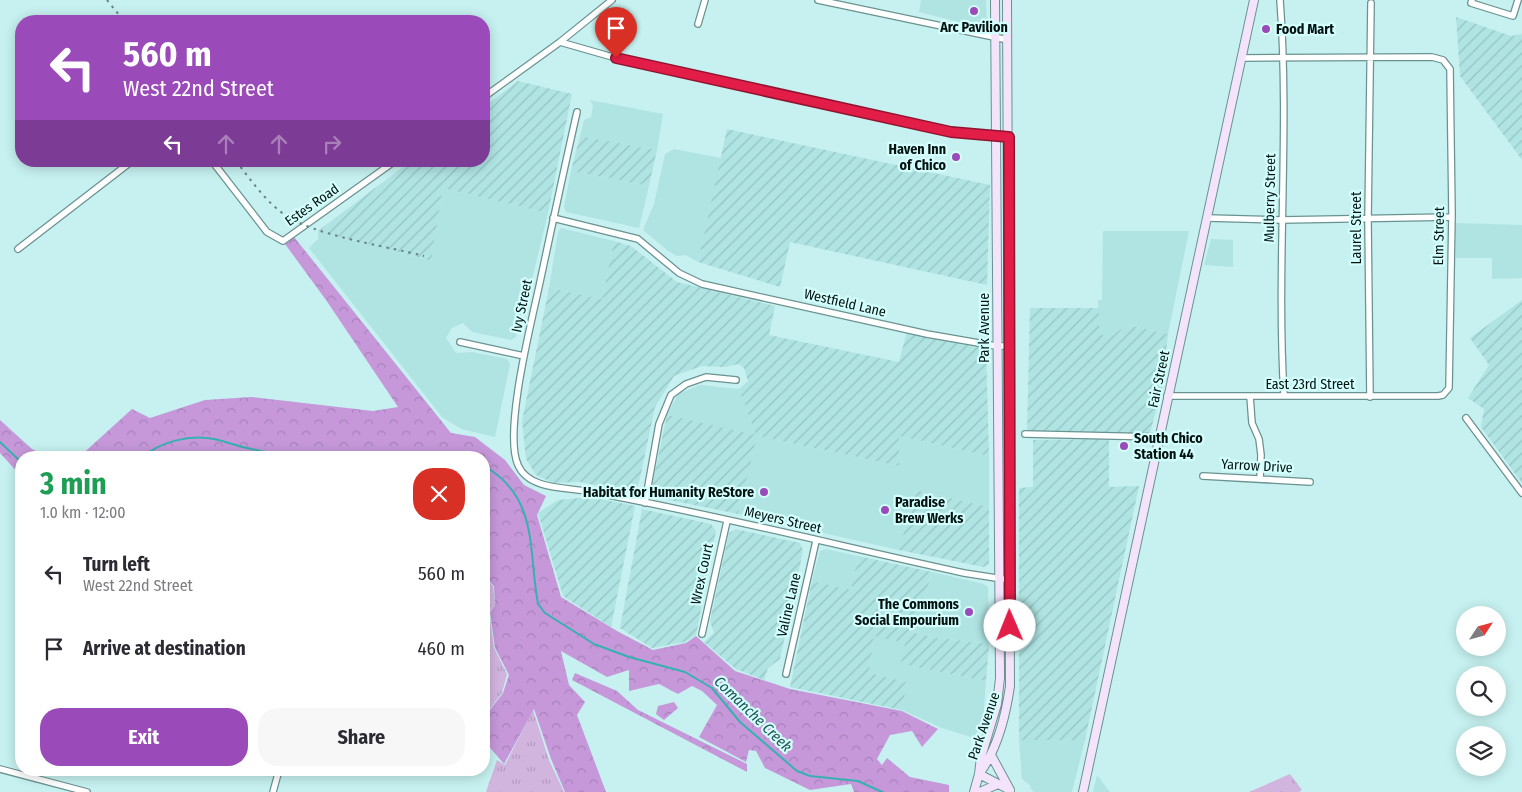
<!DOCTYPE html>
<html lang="en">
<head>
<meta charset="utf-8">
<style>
  body { margin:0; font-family:"Fira Sans Condensed",sans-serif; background:#f7f7f7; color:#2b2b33; height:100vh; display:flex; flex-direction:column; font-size:19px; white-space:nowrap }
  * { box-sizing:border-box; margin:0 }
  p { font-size:16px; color:#7c7c81 }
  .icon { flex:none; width:28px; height:28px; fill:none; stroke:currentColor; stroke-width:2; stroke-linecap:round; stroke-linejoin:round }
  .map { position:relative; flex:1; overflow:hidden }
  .details { position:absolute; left:15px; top:451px; width:475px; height:325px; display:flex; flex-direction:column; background:#fff; border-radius:20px; box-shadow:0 2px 12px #0003 }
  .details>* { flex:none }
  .guide { position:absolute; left:15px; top:15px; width:475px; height:152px; border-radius:20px; box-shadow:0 2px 12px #0003; background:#9b4aba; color:#fff; overflow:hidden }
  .needle { width:32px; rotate:54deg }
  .fabs { position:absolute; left:1456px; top:606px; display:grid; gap:10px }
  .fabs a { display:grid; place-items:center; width:50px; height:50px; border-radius:50%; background:#fff; box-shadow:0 2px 12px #0003; font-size:25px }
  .pin { position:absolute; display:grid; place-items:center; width:42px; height:42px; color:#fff; margin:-51px -21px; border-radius:50% 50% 50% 0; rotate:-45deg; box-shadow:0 0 5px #0007 }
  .pin .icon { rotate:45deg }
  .me { position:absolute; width:55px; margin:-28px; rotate:359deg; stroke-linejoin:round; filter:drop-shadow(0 0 4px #0008) }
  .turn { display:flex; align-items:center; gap:18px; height:105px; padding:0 25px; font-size:22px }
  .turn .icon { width:65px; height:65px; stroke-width:2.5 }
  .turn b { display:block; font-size:35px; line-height:42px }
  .lanes { display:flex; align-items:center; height:48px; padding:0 25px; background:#0003; justify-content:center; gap:25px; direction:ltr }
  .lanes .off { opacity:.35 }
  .round { display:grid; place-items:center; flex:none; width:52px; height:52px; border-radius:20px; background:#f7f7f7 }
  .overview { display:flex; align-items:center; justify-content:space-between; height:85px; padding:0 25px }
  h1 { font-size:30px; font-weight:700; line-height:38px; color:#1e9e55 }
  .action { display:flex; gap:10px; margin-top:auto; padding:10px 25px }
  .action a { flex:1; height:58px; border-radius:20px; background:#9b4aba; color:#fff; font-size:20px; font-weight:700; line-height:58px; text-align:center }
  .action a+a { background:#f7f7f7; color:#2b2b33 }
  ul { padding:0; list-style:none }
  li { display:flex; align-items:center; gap:15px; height:75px; padding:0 25px }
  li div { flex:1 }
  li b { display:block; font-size:19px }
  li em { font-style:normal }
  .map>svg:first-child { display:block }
  .built { fill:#afe4e3 }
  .industrial { fill:url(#industrial-furrows) }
  .grass { fill:url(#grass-tufts) }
  .forest { fill:url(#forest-crowns) }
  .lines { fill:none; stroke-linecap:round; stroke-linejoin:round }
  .stream { stroke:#37b1b0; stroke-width:2 }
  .street-casing { stroke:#6a9291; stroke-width:8 }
  .secondary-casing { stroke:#6a9291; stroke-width:10 }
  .street { stroke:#fff; stroke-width:5.5 }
  .secondary { stroke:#f4e4fb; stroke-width:8 }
  .rail { stroke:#678383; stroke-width:2; stroke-dasharray:2.5 5; stroke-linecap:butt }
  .route-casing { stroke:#92132f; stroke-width:12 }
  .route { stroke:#e11d48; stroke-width:9 }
  .poi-dot { fill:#9b4aba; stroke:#d3fffd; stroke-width:2 }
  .labels { text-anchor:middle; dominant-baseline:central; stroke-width:4.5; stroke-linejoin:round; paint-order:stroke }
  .poi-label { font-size:14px; font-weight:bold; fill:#031111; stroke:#d3fffd; text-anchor:start }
  .street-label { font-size:14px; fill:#031111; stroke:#d3fffd }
  .water-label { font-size:15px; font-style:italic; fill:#225453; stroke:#d3fffd }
</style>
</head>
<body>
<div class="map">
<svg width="1522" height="792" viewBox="0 0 1522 792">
  <defs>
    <pattern id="industrial-furrows" width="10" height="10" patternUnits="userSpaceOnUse" patternTransform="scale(1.25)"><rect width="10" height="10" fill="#afe4e3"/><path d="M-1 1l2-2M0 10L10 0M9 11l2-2" fill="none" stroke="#95c3c2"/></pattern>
    <pattern id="grass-tufts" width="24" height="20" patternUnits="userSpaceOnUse" patternTransform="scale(1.25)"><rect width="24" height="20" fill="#d2b5df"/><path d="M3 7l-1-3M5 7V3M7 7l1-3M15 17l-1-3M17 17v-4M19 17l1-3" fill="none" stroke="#b39bbe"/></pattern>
    <pattern id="forest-crowns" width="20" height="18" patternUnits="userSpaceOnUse" patternTransform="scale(1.25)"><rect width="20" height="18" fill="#c698da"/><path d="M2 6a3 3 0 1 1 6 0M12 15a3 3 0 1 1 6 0" fill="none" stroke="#a882ba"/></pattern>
  </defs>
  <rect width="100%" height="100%" fill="#c6f1f0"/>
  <path class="built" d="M921,0H986L987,25L983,28L919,12Z
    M590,100L663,114L657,150L580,136L584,120L591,117L593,106Z
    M674,149L721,158L698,262L686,255L677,256L668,251L643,230L654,204L665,154Z
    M571,171L649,186L639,228L566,212L564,207Z
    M443,188L548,213L531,284L528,283L516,337L511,340L472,332L463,323L452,328L446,338L456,353L472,352L507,359L510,364L495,437L461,429L442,417L309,248L318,239V231L431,261Z
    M1455,223L1522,225V278L1492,279V258H1456Z
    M561,228L614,241L602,299L549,288L558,232Z
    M1103,231H1189L1168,334L1128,325L1112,335H1099L1098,300H1102Z
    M1211,239L1233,240V267L1204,265Z
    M700,385L739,389L757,436L899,466V436L989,456V507L915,490L899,550L738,514L756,436L667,415L678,394Z
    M826,549L858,556L851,591L812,581L820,551Z
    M932,572L984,584L988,587L989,644L932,637L915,633Z
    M874,635L905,643L902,664L986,681L983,724L974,738L942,728L902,710L907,682L869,673Z
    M1019,740H1085L1072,792H1034L1031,789L1030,785L1022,779Z
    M1097,775L1110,792H1093Z"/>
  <path class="industrial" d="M1456,17L1511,36L1522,34V160L1460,76Z
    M518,81L572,94L548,213L443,188L431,261L318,231L411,161H484V107Z
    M727,129L990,185L987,285L790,242L780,287L698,262Z
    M580,136L657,150L649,186L571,171Z
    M614,241L631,246L677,282L775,306L769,335L899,362L907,331L986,347L989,456L899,436V466L757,436L738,514L655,497L651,490L667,415L756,435L739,389L748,381L744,368L738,364L726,367L702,366L674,376L655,407L640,478L637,488L630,493L580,482L553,483L536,475L526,459L522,421L549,288L602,299Z
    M1522,300V483L1481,427L1484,409L1468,398L1489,365L1470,338Z
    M1030,308H1099V335H1112L1128,325L1168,334L1162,388L1150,433L1027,432Z
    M1109,439V487L1139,486L1085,740H1019V488L1033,487V440Z
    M915,490L989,507V564L984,567L899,550Z
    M590,497L635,506L611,627L563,596L538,513L558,500Z
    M642,509L711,524L716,531L696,635L685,642L652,648L620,628Z
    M736,529L800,543L803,551L780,659L768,668L764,680L736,669L704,642L714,633L710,621L729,533Z
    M858,556L932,572L915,633L932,637L989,644L986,681L901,664L905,643L874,636L869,673L907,682L902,710L790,687L812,581L851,590Z"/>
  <path class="grass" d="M484,560L487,570L486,580L493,586L495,605L489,612L494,648L507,674L502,693L485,715Z
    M533,710L549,760L564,792H486L497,760L505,765Z
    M1290,774L1302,790L1299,792H1249Z"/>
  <path class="forest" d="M294,237L451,433L475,437L505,460L524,485L546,496L537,515L561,597L617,631L653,650L686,643L696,636L735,671L790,689L902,711L938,729L922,747L912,731L890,735L877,759L882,765L887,758L910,777L949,785V792H854L851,784L810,790L765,768L756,751L749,750L746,762L699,737L717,705L702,691L692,686L678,694L659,684L629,691V670L607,677L561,651L569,685L585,702L577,715L606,792H565L551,759L534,709L504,764L486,743V715L503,693L509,675L495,648L490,612L495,605L494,586L487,579L488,570L484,557V458H78L132,409L150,418L205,400L252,397L373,411L398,407L326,300L285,244Z
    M0,420L32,449L49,457L21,458V476L0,453Z
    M575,673L617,691L638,710L747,764V772L572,680Z
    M674,702L678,708L664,720L656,714L658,706Z"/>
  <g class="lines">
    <path class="stream" d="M0,442L21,462
      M141,458C160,442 189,434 214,439C225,441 236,446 247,448C264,452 279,454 296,458
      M425,458H458
      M484,466C539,497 528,550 538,604L545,613L594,644L629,657L685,672L712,688L740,722L797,771L810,776L858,781L882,792"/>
    <defs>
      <path id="street" d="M818,0L1008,40
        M1280,0C1290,132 1276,264 1284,396
        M1472,0L1471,3L1513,16L1518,0
        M698,24L705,0
        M560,42L616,58L951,132L1009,137
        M484,97L560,42L612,0
        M577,112C564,169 552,226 540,282C532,320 503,432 518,465C529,491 569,487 592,492C717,515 840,546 964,573L1009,580
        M212,161L267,232L283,241L395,161
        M553,218L638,239L679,273L702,284L927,334L996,346H1009
        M1208,218L1281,220L1452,217
        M18,249L132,161
        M460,342L524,356
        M1167,396H1438L1443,395L1449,388L1452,214L1450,69L1443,60L1432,57L1241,58
        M1250,396L1252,423L1259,439L1261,455L1260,479
        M1370,397L1368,220L1371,3
        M1466,418L1522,493
        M1025,434L1159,437
        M1203,476L1310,482
        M645,503L659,424L671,395L686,384L706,377L736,380
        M702,634L727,521
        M786,674L816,541
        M0,769L87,792
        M273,792L279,770"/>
      <path id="secondary" d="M991,755L1010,790
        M979,774C997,750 1006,714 1010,686L1007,0
        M979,774L1008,789
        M974,792L979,774L981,757L997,704L1000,678L995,0
        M980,792L998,784
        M1083,792L1254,0"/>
    </defs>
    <use href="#street" class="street-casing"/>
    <use href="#secondary" class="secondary-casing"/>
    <use href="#street" class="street"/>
    <use href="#secondary" class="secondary"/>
    <path class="rail" d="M107,0L124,21
      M236,161C251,180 265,201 285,215C316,236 386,246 424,256"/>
  </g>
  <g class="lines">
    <defs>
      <path id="route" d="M616,58L951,132L1009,137L1010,626"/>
    </defs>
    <use href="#route" class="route-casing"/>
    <use href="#route" class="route"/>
  </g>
  <g class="poi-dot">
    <circle cx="974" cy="11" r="5"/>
    <circle cx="1266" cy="29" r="5"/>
    <circle cx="956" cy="157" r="5"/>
    <circle cx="1124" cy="446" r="5"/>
    <circle cx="764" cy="492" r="5"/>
    <circle cx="885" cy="510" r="5"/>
    <circle cx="969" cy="612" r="5"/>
  </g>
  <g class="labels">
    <g class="poi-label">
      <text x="974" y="27" text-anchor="middle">Arc Pavilion</text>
      <text x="1276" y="29">Food Mart</text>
      <text x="946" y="149" text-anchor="end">Haven Inn<tspan x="946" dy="16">of Chico</tspan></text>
      <text x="1134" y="438">South Chico<tspan x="1134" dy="16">Station 44</tspan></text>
      <text x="754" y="492" text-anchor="end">Habitat for Humanity ReStore</text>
      <text x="895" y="502">Paradise<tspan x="895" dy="16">Brew Werks</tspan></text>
      <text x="959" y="604" text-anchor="end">The Commons<tspan x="959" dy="16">Social Empourium</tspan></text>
    </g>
    <g class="street-label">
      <text transform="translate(1270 198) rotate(-89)">Mulberry Street</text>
      <text transform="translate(312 205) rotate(-35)">Estes Road</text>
      <text transform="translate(1356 228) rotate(-90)">Laurel Street</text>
      <text transform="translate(1439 236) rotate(-89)">Elm Street</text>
      <text transform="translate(845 303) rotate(13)">Westfield Lane</text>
      <text transform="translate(522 306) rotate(-78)">Ivy Street</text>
      <text transform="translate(984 328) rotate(-90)">Park Avenue</text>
      <text transform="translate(1159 379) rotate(-78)">Fair Street</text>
      <text x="1310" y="384">East 23rd Street</text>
      <text transform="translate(1257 466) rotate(3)">Yarrow Drive</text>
      <text transform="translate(783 520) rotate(13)">Meyers Street</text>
      <text transform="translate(702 574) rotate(-78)">Wrex Court</text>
      <text transform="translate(789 605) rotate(-77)">Valine Lane</text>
      <text transform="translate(984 726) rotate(-71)">Park Avenue</text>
    </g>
    <g class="water-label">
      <text transform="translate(753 714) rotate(44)">Comanche Creek</text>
    </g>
  </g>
</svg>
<div class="fabs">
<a><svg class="needle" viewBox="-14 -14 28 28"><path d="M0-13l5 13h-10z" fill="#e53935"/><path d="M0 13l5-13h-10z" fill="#7c7c81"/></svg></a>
<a><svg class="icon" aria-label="search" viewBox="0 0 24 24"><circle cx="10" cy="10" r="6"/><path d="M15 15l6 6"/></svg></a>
<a><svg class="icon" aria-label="layers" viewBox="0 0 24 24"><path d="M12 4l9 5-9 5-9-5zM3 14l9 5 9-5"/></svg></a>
</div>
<div class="pin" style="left:616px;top:58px;background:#d93025"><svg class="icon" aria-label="arrive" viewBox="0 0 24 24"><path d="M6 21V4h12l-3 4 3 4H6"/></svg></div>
<svg class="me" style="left:1010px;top:626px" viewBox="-20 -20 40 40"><circle r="19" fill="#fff"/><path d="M0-13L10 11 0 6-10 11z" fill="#e11d48"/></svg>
<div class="guide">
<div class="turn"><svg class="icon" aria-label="left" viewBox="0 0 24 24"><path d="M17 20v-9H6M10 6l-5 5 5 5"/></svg><div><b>560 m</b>West 22nd Street</div></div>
<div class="lanes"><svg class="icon" aria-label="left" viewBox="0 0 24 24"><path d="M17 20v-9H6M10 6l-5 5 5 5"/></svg><svg class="icon off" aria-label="ahead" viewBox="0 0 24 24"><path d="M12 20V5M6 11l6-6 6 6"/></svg><svg class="icon off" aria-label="ahead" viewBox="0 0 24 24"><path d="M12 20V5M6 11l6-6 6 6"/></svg><svg class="icon off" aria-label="right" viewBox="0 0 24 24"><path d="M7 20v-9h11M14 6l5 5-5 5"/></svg></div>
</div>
<section class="details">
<div class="overview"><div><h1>3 min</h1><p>1.0 km · 12:00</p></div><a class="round" style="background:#d93025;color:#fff"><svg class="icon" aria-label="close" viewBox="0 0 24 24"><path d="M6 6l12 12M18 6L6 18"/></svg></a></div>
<ul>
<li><svg class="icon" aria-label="left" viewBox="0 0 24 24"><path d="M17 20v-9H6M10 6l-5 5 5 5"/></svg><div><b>Turn left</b><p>West 22nd Street</p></div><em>560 m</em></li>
<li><svg class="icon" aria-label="arrive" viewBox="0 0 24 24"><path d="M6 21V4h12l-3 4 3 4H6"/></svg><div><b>Arrive at destination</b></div><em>460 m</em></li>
</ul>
<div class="action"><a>Exit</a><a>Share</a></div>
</section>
</div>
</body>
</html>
